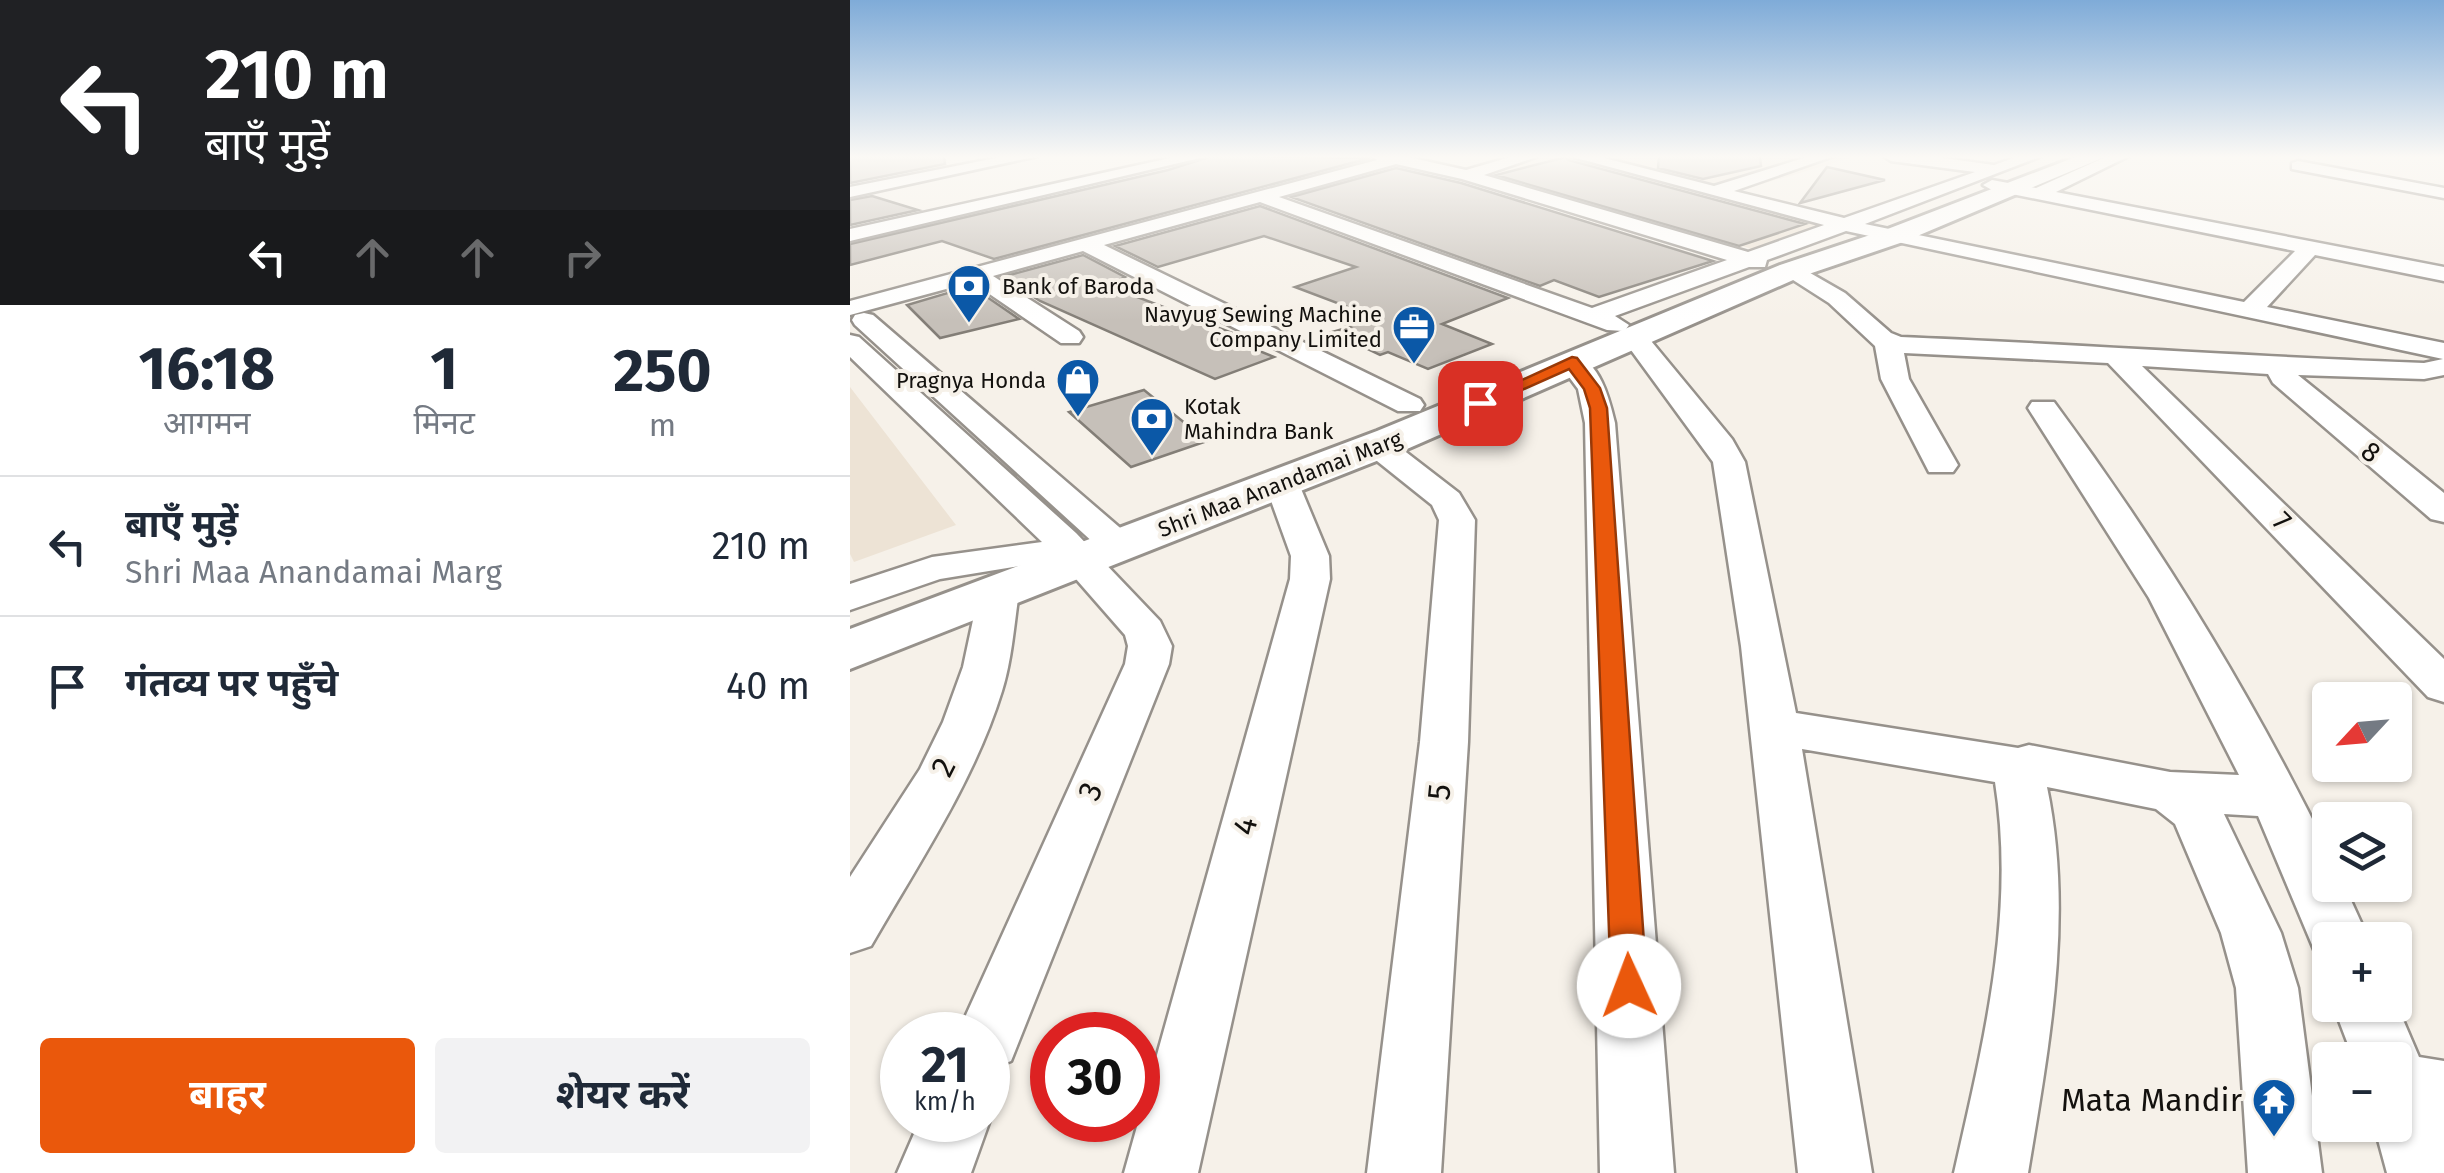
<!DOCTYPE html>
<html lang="hi">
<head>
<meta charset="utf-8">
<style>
  body { margin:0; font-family:"Fira Sans","Noto Sans Devanagari",sans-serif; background:#f2f2f3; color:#1f2937; height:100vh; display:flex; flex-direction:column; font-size:38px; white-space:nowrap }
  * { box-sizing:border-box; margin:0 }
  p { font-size:32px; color:#747a83 }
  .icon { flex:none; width:55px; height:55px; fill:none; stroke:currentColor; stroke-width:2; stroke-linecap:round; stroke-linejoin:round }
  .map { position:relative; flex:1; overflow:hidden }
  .panel { display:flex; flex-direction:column; background:#fff; width:850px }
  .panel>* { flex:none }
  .top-card { background:#202124; color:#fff; overflow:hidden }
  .needle { width:65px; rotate:244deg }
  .tools { position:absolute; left:1462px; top:682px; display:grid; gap:20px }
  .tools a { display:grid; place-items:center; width:100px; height:100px; border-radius:10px; background:#fff; box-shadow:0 2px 8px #0004; font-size:50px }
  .speed { position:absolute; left:30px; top:1012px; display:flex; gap:20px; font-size:50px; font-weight:700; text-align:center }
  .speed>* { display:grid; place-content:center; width:130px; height:130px; border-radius:50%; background:#fff; box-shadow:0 2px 8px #0004; line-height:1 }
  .speed small { font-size:25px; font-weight:400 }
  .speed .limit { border:15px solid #d22; background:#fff; color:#111 }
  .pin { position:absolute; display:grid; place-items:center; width:85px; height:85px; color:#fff; margin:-42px; border-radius:20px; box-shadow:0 5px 15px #0006 }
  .me { position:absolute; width:110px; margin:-55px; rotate:358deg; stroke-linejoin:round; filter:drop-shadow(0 0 8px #0008) }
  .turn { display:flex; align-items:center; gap:35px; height:210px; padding:0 40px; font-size:45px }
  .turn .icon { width:130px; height:130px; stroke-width:2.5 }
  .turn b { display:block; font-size:70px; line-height:85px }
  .lanes { display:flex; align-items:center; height:95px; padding:0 40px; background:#0003; justify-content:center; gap:50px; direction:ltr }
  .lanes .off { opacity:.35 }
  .eta { display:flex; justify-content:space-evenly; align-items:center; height:170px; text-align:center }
  .eta b { font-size:60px; font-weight:700; line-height:70px }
  .cta { display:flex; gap:20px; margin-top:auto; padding:20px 40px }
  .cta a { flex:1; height:115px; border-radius:10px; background:#ea580c; color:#fff; font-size:40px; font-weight:700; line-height:115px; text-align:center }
  .cta a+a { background:#f2f2f3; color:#1f2937 }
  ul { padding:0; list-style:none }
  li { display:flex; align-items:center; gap:30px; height:140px; padding:0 40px; border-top:2px solid #e0e1e3 }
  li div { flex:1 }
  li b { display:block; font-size:38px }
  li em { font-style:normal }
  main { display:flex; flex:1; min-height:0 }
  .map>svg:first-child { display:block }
  .built { fill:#ede3d5 }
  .building { fill:#c6c0b9; stroke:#837e77; stroke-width:2.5 }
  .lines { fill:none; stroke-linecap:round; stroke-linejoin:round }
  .minor-casing { stroke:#96918b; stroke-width:5 }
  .major-casing { stroke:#96918b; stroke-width:6 }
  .minor { fill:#fff; fill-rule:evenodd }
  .major { fill:#fff; fill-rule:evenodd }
  .route { fill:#ea580c; stroke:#983908; stroke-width:2.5 }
  .labels { text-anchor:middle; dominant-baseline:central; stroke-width:8; stroke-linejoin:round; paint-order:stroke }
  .far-poi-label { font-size:22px; fill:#13110e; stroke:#f6f1e9; text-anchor:start }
  .far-street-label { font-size:22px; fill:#13110e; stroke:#f6f1e9 }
  .street-label { font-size:28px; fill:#13110e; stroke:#f6f1e9 }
  .near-street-label { font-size:32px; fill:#13110e; stroke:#f6f1e9 }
  .near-poi-label { font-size:32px; fill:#13110e; stroke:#f6f1e9; text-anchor:end }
</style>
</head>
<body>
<main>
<section class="panel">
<div class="top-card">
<div class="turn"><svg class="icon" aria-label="left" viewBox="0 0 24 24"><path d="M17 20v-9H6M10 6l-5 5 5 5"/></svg><div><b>210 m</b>बाएँ मुड़ें</div></div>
<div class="lanes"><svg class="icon" aria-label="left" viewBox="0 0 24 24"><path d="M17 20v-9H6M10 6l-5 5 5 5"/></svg><svg class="icon off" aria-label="ahead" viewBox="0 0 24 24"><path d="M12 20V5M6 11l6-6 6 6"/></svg><svg class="icon off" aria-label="ahead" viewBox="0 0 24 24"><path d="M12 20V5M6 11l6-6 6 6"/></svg><svg class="icon off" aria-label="right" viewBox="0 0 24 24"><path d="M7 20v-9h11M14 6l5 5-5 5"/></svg></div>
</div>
<div class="eta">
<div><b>16:18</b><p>आगमन</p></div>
<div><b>1</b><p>मिनट</p></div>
<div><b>250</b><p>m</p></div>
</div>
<ul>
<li><svg class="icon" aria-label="left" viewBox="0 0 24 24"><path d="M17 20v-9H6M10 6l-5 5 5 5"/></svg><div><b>बाएँ मुड़ें</b><p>Shri Maa Anandamai Marg</p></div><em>210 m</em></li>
<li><svg class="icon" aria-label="arrive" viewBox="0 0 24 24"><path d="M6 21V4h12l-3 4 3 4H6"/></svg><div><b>गंतव्य पर पहुँचे</b></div><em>40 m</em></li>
</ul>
<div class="cta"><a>बाहर</a><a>शेयर करें</a></div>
</section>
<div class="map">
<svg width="1594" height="1173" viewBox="0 0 1594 1173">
  <rect width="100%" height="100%" fill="#f6f1e9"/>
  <path class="built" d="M684,156H1006L886,192L991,219L902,249L640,169Z
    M0,387L106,525L4,562L0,554Z"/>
  <path class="building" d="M0,156H94L95,164L0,183Z
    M362,156L520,158L144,259L92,241L0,265V244L318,170Z
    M809,156H910L911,166L853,179L808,168Z
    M716,157L718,160L955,224L889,246L646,175Z
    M977,167L1035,180L950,203Z
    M546,168L611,183L863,261L749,297L704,280L690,286L441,197Z
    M22,196L68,210L0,225V200Z
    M410,206L658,298L592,324L642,344L578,369L538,352L530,355L482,332L500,327L475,314L498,307L445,287L506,267L414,236L308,267L265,246Z
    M233,255L275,277L265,282L289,291L279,294L398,339L401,340L392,344L424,357L365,379L190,301L152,277Z
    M121,286L169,319L90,338L57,305Z
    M294,390L357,441L281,467L219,412Z"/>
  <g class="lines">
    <defs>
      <path id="minor" d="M156,156H188L0,197V187Z
        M329,156H358L0,241V229Z
        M523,156H553L616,170L664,156H689L634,175L898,252L974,225L719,156H746L864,186L960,156H984L884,191L994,218L1125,172L1041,161L1033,156H1078L1144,165L1169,156H1192L1015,224L1394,302L1445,251L1142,190L1133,185L1142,180L1186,188L1258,156H1279L1206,192L1594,267V281L1465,255L1417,307L1594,343V375L1574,379L1448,375L1594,493V522L1581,519L1423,383L1418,374L1292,366L1594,659V702L1578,697L1258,363L1054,353L1059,379L1108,465L1103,472H1079L1031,379L1025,346L979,303L929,271L940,264L948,266L995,293L1041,333L1051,337C1226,344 1400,357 1574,363L1593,359L996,231L917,260L915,267H899L765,316L779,325L776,329L792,330L882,439L895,462L946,713L1168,748L1179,745L1320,772L1389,775L1299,598L1178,408L1182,402H1204C1310,545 1402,695 1480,855V885H1494L1519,940H1480V964L1468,959L1408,816L1374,814L1431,933L1448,988L1472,1173H1398L1386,988L1371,933L1325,824L1306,809L1197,787C1224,916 1199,1045 1178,1173H1104C1133,1044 1166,915 1145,782L952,749L1022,1173H948L891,646L863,462L770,335L773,331L757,330L410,202L254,245L570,399L574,405L570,411H548L233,251L143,276L229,331L233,337L229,343H211L122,282L0,315V301L527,160ZM546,164L612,179L877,260L742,308L429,197Z
        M1448,161L1594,188V198L1442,169V163Z
        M14,313L23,315L283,539L289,547L283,555L270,558L257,555L5,325L2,320L5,315Z
        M0,335L9,337L226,533L310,621L322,646L319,664L161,1061L138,1070V1035H107L275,664L278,646L275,635L205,555L201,560L188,563L90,579L0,610V584L82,557L192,542L0,357Z
        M722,354C750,361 759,398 765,423L824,1173H750L735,423L728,389L708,362Z
        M528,436L539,439L609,493L625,520L618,742L591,1173H517L570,742L589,520L582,505L517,453L512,446L517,439Z
        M432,474L444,477L449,484L479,556L480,579L348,1173H274L440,579L441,556L415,484L420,477Z
        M149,580L163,583L169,592C164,625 162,659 152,691C124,782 68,864 21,946L0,953V877L70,769L93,722L113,667L129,592L135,583Z
        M1545,1001L1569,1057L1594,1061V1173H1537L1524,1125H1545V1060H1504L1483,1005H1545Z
        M138,1114L140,1120L121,1173H47L70,1120H138Z"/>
      <path id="major" d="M1228,156H1257L1053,242L950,277L557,449L0,669V629L527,431L930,265L1035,230Z"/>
    </defs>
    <use href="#minor" class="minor-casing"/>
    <use href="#major" class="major-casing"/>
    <use href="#minor" class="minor"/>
    <use href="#major" class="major"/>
  </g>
  <linearGradient id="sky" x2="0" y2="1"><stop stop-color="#7fabd8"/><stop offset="0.49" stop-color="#fbf9f5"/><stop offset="1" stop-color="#fbf9f5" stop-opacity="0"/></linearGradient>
  <rect width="1594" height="320" fill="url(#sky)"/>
  <path class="route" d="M722,357L727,358L750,388L757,408L797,986L791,997L779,1002L766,997L761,986L740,408L734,389L719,369L636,406L622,403Z"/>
  <defs>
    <symbol id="bank-pin" viewBox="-11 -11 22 30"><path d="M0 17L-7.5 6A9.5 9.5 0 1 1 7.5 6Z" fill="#0b58a7" stroke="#f6f1e9"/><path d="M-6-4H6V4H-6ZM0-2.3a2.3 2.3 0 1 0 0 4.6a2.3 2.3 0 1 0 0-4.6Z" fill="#fff"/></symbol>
    <symbol id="office-pin" viewBox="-11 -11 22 30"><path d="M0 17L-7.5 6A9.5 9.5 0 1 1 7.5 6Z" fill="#0b58a7" stroke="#f6f1e9"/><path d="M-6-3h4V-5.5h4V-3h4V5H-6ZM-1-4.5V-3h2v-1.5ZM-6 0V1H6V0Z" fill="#fff"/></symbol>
    <symbol id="shop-pin" viewBox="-11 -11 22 30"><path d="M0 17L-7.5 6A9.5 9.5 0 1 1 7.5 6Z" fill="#0b58a7" stroke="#f6f1e9"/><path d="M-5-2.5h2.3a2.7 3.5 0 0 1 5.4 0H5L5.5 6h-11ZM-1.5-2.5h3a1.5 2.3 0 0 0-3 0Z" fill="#fff"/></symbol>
    <symbol id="temple-pin" viewBox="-11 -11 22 30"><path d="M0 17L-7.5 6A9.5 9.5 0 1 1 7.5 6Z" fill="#0b58a7" stroke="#f6f1e9"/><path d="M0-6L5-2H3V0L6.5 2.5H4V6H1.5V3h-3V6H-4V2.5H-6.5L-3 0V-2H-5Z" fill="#fff"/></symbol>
  </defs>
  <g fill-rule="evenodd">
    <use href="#bank-pin" x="94" y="261" width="50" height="68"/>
    <use href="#office-pin" x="539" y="302" width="50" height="68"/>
    <use href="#shop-pin" x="203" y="355" width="50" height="68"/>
    <use href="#bank-pin" x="277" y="394" width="50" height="68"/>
    <use href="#temple-pin" x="1399" y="1075" width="50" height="68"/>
  </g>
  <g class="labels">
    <g class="far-poi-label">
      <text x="152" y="286">Bank of Baroda</text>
      <text x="532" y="314" text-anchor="end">Navyug Sewing Machine<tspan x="532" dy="25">Company Limited</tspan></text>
      <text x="196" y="380" text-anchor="end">Pragnya Honda</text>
      <text x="334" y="406">Kotak<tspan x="334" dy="25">Mahindra Bank</tspan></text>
    </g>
    <g class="far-street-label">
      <text transform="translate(430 484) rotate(-21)">Shri Maa Anandamai Marg</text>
    </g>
    <g class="street-label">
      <text transform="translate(1521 452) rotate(39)">8</text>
      <text transform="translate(1432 521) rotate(45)">7</text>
    </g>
    <g class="near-street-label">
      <text transform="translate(93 767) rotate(-63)">2</text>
      <text transform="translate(240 791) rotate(-67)">3</text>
      <text transform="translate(589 792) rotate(-84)">5</text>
      <text transform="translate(395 826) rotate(-76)">4</text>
    </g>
    <g class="near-poi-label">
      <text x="1392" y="1100">Mata Mandir</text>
    </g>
  </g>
</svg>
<div class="tools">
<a><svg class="needle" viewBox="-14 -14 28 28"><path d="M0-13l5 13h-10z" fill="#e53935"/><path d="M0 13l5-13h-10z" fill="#747a83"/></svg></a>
<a><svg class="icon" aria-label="layers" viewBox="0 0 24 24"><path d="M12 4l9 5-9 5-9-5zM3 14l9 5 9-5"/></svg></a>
<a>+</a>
<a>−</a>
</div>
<div class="speed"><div>21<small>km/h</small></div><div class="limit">30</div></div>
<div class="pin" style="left:630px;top:403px;background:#d93025"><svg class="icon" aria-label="arrive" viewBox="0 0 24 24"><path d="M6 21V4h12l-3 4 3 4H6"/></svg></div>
<svg class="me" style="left:779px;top:986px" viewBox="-20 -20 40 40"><circle r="19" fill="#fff"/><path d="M0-13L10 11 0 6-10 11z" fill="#ea580c"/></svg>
</div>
</main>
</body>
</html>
